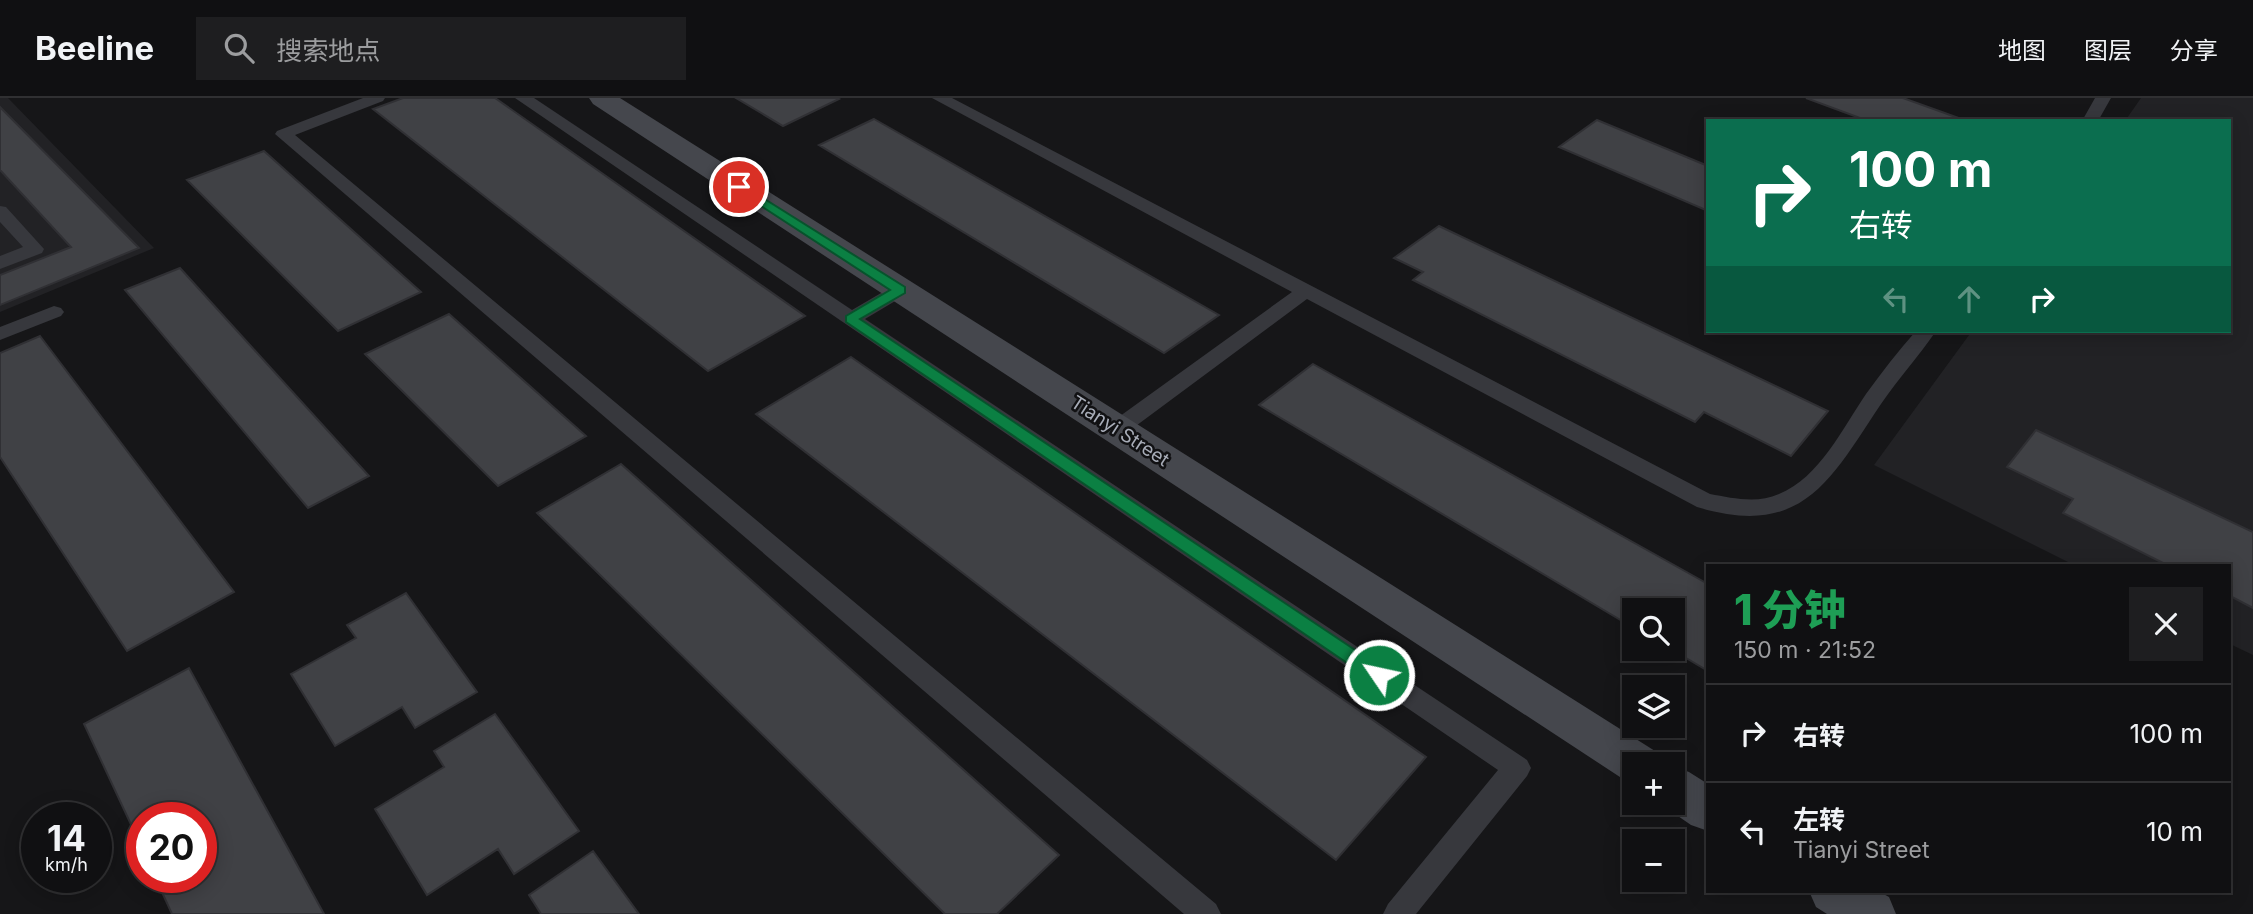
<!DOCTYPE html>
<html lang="zh">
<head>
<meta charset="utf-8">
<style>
  body { margin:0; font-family:Inter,"Noto Sans SC",sans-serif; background:#1e1e20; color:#f1f3f6; height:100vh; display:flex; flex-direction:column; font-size:26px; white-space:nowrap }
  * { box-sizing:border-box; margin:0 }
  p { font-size:23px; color:#9c9d9f }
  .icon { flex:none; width:38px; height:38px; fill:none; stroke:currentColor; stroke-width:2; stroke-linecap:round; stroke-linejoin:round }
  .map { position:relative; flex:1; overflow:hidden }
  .side { position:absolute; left:1706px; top:466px; width:525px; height:329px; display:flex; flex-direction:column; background:#101012; border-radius:0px; box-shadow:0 4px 18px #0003,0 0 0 2px #303032 }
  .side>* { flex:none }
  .hud { position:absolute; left:1706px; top:21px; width:525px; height:214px; border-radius:0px; box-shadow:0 4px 18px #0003,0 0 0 2px #303032; background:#0b6e4f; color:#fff; overflow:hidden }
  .tools { position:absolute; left:1622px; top:500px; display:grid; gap:14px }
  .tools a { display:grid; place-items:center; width:63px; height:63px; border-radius:0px; background:#101012; box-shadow:0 4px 18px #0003,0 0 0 2px #303032; font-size:35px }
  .speed { position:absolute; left:21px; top:704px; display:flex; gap:14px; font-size:35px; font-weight:700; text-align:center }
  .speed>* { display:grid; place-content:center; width:91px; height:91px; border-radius:50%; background:#101012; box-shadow:0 4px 18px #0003,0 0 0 2px #303032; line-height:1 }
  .speed small { font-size:18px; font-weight:400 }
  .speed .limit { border:10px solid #d22; background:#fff; color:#111 }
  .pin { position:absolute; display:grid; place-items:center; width:60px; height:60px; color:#fff; margin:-30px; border:4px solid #fff; border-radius:50%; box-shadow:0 2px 7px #0007 }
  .me { position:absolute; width:77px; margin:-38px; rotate:304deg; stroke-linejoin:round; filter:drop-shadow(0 0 5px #0008) }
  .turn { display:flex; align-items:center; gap:24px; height:147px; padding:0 28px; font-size:32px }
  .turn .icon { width:91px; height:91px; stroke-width:2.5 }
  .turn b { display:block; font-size:49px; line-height:60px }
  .lanes { display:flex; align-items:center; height:66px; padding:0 28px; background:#0003; justify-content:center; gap:35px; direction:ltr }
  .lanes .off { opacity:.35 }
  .round { display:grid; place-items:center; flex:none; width:74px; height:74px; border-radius:0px; background:#1e1e20 }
  .overview { display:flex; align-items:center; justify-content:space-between; height:119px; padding:0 28px }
  h1 { font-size:42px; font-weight:800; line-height:52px; color:#1e9e55 }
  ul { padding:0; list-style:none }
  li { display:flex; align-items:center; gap:21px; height:98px; padding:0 28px; border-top:2px solid #303032 }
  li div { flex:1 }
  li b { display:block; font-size:26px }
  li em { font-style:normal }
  header { display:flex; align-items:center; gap:42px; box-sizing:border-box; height:98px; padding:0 35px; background:#101012; border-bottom:2px solid #303032 }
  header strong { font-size:33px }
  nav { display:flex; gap:38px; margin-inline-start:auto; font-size:24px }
  .search { width:490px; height:63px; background:#1e1e20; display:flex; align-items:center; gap:18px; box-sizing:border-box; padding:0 24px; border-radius:0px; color:#9c9d9f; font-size:26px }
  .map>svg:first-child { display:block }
  .built { fill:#222225 }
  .building { fill:#404145; stroke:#303034; stroke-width:2 }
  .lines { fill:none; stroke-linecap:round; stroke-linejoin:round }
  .lane { fill:#37383d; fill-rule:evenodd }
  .secondary { fill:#45474d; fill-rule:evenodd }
  .route { fill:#0b8043; stroke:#07532c; stroke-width:2 }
  .labels { text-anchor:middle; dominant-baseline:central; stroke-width:5; stroke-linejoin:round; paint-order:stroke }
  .street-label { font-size:19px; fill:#a8adb8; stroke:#111113 }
</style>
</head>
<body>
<header>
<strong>Beeline</strong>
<div class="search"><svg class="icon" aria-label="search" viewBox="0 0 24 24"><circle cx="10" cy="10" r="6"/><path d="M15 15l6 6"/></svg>搜索地点</div>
<nav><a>地图</a><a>图层</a><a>分享</a></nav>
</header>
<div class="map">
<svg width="2253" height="816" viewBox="0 0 2253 816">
  <rect width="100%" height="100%" fill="#161618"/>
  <path class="built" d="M0,0H8L154,150L0,214Z
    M2141,0H2253V557L2230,546V467H2074L1874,367L1972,233H2230V23H2125Z"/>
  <path class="building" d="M403,0H495L805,218L708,273L373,11Z
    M736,0H837L839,1L783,28Z
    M1806,0H1903L1967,23H1868Z
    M0,9L139,150L0,207V177L71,149L0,72Z
    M874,21L1219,217L1164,255L819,47Z
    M1597,22L1708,68V113L1559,49Z
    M264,53L421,194L338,233L187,82Z
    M1439,128L1828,313L1791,358L1704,314L1695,324L1413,182L1423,174L1394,160Z
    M180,170L369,378L308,410L125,192Z
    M449,216L586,338L498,388L365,256Z
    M40,238L234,494L127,553L0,359V255Z
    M851,259L1426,659L1336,762L756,316Z
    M1313,266L1708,486V573L1671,551L1673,513H1634V530L1259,307Z
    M2036,332L2253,434V510L2230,498V467H2167L2063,415L2073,401L2007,369Z
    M621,366L1059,757L997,816H945L537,415Z
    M406,495L477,594L415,630L402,609L335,648L291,576L356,540L347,527Z
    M189,570L324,816H172L155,779H201V719H142V750L84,626Z
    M495,616L579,733L514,776L498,751L427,797L375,711L444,669L434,653Z
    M593,753L639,816H541L529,797Z"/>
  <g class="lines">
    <path class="lane" d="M363,0H385L383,3L295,37L1216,806L1221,816H1184L275,36L277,33Z
      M515,0H534L852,212L893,188H907L910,192L907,196L865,221L1527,662L1531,670L1527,678L1416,816H1383L1388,806L1498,672Z
      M932,0H952L1710,396C1732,400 1757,406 1779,396C1820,379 1842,331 1866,296C1882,274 1898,253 1916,233H1936C1919,258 1898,281 1881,306C1830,382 1803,441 1697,409L1307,201L1125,336L1117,338L1109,336L1106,331L1109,326L1292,194Z
      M2095,0H2111L2098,23H2082Z
      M0,108L6,109L44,151L42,155L0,171V158L23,149L0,124Z
      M54,208L61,210L64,214L61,218L0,242V229Z"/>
    <path class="secondary" d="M589,0H620L1655,653L1662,667H1634V685L1623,681L593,6Z
      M1673,668L1689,674L1708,686V733L1691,727L1659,705H1673Z
      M1809,793H1878L1889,799L1896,816H1827L1816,809Z"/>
  </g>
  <path class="route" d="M739,85L905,189V195L860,221L1385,572L1388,577L1385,582L1379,584L1372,582L846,224V218L890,192L735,91L733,89Z"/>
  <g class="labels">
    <g class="street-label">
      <text transform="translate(1120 333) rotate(33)">Tianyi Street</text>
    </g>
  </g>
</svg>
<div class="tools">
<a><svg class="icon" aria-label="search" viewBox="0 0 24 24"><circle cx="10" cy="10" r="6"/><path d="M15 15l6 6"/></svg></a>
<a><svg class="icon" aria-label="layers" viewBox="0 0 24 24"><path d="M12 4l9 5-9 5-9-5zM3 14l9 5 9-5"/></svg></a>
<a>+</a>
<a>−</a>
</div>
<div class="speed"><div>14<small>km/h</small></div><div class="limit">20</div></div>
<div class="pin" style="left:739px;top:89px;background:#d93025"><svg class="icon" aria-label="arrive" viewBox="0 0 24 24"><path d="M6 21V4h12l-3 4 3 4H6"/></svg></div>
<svg class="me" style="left:1379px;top:577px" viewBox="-20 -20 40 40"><circle r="17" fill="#0b8043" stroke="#fff" stroke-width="3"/><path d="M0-11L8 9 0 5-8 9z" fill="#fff"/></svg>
<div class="hud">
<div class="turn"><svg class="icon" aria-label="right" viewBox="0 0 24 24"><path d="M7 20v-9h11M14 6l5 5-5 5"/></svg><div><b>100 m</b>右转</div></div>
<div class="lanes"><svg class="icon off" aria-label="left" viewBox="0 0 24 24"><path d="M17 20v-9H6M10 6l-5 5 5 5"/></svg><svg class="icon off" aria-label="ahead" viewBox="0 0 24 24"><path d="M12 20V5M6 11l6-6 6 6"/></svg><svg class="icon" aria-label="right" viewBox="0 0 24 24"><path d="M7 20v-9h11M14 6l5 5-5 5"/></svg></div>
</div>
<section class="side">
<div class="overview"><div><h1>1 分钟</h1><p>150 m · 21:52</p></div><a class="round"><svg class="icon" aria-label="close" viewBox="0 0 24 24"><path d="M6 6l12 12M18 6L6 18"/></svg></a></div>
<ul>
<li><svg class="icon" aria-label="right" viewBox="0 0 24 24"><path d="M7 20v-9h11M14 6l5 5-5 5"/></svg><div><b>右转</b></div><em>100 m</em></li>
<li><svg class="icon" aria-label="left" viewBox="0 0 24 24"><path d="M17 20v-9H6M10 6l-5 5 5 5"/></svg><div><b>左转</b><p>Tianyi Street</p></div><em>10 m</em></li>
</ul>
</section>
</div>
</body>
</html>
